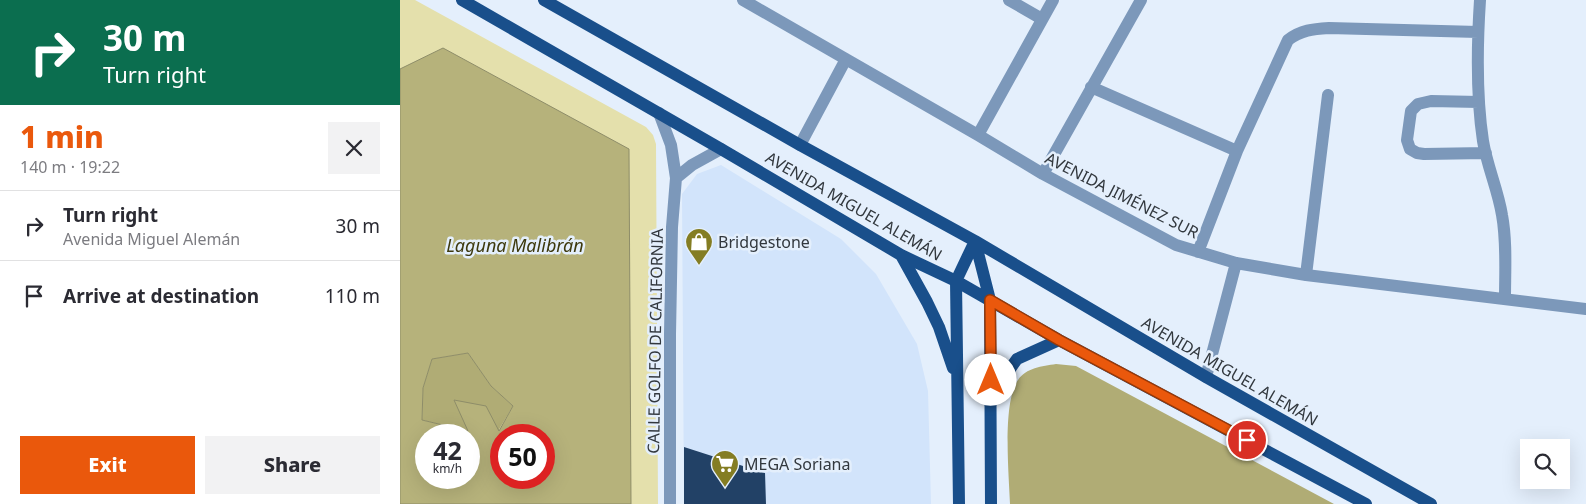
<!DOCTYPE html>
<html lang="en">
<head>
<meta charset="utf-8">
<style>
  body { margin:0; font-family:"Noto Sans",sans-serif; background:#f2f2f3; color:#2b2b33; height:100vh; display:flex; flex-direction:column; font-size:19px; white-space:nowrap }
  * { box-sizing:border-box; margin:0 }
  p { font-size:16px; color:#7c7c81 }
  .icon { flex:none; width:28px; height:28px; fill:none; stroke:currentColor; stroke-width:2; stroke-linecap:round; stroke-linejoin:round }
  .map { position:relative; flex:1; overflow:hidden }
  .side { display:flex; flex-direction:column; background:#fff; width:400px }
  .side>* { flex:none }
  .guide { background:#0b6e4f; color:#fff; overflow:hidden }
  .tools { position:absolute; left:1120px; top:439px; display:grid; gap:10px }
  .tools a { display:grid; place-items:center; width:50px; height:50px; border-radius:0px; background:#fff; box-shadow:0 5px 20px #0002; font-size:25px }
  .speed { position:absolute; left:15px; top:424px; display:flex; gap:10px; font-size:25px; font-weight:700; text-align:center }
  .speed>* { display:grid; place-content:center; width:65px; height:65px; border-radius:50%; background:#fff; box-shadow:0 5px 20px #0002; line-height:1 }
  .speed small { font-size:12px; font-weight:400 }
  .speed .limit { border:8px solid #d22; background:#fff; color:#111 }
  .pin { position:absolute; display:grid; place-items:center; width:42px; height:42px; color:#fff; margin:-21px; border:2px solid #fff; border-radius:50%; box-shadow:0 1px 5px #0007 }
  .me { position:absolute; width:55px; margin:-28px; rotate:0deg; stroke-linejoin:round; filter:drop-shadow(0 0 4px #0008) }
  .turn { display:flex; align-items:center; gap:18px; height:105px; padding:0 20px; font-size:22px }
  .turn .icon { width:65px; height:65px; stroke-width:2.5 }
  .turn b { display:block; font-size:35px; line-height:42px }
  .round { display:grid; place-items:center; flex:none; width:52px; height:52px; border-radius:0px; background:#f2f2f3 }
  .head { display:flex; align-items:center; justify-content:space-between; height:85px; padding:0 20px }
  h1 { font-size:30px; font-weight:800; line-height:38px; color:#ea580c }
  .action { display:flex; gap:10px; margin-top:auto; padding:10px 20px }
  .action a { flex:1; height:58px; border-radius:0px; background:#ea580c; color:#fff; font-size:20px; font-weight:800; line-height:58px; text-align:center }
  .action a+a { background:#f2f2f3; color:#2b2b33 }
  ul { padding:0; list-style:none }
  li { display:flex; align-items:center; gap:15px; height:70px; padding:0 20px; border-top:1px solid #e1e1e2 }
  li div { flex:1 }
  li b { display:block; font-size:19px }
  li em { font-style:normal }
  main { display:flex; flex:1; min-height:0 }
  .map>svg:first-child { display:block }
  .built { fill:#d2e4fb }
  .green { fill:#e4e0ac; fill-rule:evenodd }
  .forest { fill:#b0ac75 }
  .water { fill:#b6b27b; stroke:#8e8d69; fill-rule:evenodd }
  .building { fill:#224166 }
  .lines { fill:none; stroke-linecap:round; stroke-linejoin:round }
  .minor { stroke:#7c98ba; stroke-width:12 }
  .major { stroke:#194f8b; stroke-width:12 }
  .route-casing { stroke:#983908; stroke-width:12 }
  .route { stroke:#ea580c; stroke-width:9 }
  .labels { text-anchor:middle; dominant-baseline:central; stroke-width:5; stroke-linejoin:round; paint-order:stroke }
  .street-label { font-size:16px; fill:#32383e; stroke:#e4effc }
  .poi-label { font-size:16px; fill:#32383e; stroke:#e4effc; text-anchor:start }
  .water-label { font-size:18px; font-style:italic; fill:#3d390d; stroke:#e4effc }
</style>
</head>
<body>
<main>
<section class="side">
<div class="guide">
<div class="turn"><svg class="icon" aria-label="right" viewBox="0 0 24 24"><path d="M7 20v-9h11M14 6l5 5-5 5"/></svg><div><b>30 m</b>Turn right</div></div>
</div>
<div class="head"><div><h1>1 min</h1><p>140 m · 19:22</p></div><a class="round"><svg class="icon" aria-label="close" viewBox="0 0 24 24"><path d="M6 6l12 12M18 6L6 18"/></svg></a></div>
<ul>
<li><svg class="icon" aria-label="right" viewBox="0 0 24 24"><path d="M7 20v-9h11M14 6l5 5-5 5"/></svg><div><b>Turn right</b><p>Avenida Miguel Alemán</p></div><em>30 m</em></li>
<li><svg class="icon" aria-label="arrive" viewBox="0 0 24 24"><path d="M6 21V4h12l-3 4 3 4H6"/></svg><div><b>Arrive at destination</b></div><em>110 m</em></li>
</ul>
<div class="action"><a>Exit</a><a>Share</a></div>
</section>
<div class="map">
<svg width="1186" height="504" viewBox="0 0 1186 504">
  <rect width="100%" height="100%" fill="#e4effc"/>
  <path class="built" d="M321,165L441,239L476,274L517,344L528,391L531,504H284L282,194L297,174Z"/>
  <path class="green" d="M0,0H15L246,127L253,135L256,144L258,504H0ZM26,435H69V478H26ZM101,435H144V478H101Z"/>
  <path class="forest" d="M68,353L91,386L113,406L98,431L55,400L69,431L22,420L23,388L32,359Z
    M656,364L676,366L934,504H610C609,475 602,403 618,380C626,368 642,366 656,364Z"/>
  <path class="water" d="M43,48L229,149L231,504H0V69ZM68,353L91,386L113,406L99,431L86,406L54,400L68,431L22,420L23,388L32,359ZM26,435H69V478H26ZM101,435H144V478H101Z"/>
  <path class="building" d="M284,447L365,473L366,504H284Z"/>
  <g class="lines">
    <path class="minor" d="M343,0L578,135L643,174L776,245L836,263L906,275L1186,309
      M609,0L642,19
      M1080,0C1077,46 1076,95 1083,141C1087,166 1098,190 1102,215C1107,242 1105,271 1105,299
      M691,87L837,151
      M1079,102L1031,101L1018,104L1011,111L1007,140L1010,149L1017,153L1024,154L1086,153
      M259,113L271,145L276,178L272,227L270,334V504
      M578,135L653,0
      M400,145L446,59
      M643,174L741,0
      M276,178L292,165L321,149
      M798,252L837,151L888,40C901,30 913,29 929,28L1078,32
      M906,275L928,95
      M806,377L836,263"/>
    <path class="major" d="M62,0L321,149L501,255L556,281L659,340L966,504
      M144,0L400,145L575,241L806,377L1031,504
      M575,241L590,300L591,504
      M501,255L527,302L539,327L553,368
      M591,396L617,359L659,340
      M559,504L556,281L575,241"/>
  </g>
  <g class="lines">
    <defs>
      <path id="route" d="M591,380L590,300L659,340L847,440"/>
    </defs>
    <use href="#route" class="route-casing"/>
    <use href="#route" class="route"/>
  </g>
  <defs>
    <symbol id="shop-pin" viewBox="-11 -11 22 30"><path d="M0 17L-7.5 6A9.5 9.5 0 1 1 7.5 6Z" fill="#847d23" stroke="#e4effc"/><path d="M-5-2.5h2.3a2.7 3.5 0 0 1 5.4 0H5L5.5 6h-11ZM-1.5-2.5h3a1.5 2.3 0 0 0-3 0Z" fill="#fff"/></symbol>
    <symbol id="supermarket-pin" viewBox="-11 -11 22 30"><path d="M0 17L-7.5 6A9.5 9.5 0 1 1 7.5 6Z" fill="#847d23" stroke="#e4effc"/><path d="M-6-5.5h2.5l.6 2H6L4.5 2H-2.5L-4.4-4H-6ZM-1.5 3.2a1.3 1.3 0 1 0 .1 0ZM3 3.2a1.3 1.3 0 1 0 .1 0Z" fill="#fff"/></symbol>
  </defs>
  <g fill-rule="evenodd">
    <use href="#shop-pin" x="283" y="226" width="32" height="43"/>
    <use href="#supermarket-pin" x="309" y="448" width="32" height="43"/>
  </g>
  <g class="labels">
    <g class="street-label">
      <text transform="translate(722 195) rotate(27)">AVENIDA JIMÉNEZ SUR</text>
      <text transform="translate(454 206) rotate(30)">AVENIDA MIGUEL ALEMÁN</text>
      <text transform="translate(255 341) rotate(-89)">CALLE GOLFO DE CALIFORNIA</text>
      <text transform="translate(830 371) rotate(30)">AVENIDA MIGUEL ALEMÁN</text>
    </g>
    <g class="poi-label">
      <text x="318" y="242">Bridgestone</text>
      <text x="344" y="464">MEGA Soriana</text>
    </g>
    <g class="water-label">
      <text x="115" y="245">Laguna Malibrán</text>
    </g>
  </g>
</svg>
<div class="tools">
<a><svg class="icon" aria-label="search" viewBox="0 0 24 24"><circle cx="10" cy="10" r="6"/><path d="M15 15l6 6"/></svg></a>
</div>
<div class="speed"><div>42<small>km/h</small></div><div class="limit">50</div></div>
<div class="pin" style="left:847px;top:440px;background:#d93025"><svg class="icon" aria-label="arrive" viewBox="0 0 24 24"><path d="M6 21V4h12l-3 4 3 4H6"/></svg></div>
<svg class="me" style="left:591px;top:380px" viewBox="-20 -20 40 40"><circle r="19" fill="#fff"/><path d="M0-13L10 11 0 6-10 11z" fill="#ea580c"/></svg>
</div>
</main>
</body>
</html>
